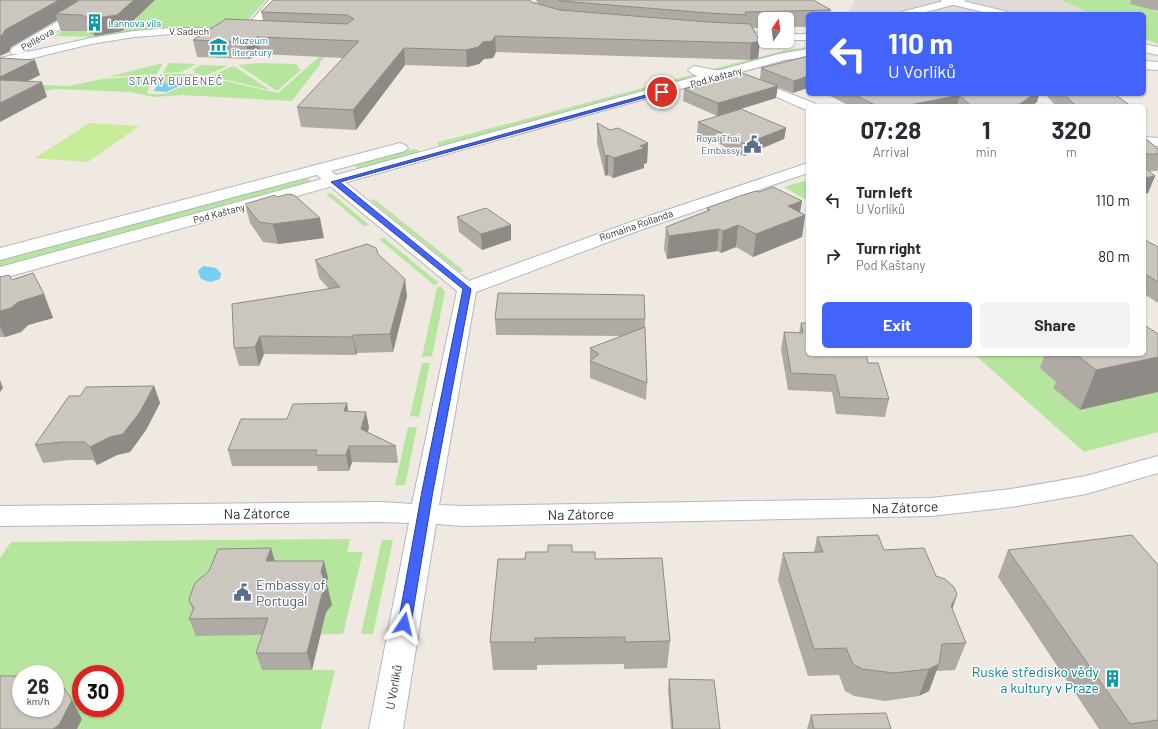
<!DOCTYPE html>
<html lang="en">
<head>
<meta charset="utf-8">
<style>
  body { margin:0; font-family:Barlow,sans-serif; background:#f2f2f3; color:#2b2b33; height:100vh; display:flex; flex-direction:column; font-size:15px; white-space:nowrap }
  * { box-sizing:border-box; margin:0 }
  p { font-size:13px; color:#7c7c81 }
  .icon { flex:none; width:22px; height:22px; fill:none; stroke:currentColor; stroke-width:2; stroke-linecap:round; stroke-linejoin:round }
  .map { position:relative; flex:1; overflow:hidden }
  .drawer { position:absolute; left:806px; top:104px; width:340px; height:252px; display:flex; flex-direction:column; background:#fff; border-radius:6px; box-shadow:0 1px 3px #0004 }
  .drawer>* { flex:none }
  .guide { position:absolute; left:806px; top:12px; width:340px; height:84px; border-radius:6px; box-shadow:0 1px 3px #0004; background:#4264fb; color:#fff; overflow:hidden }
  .needle { width:26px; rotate:13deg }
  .fabs { position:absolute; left:758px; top:12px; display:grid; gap:8px }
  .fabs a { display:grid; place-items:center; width:36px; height:36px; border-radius:6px; background:#fff; box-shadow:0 1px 3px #0004; font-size:20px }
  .speed { position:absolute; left:12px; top:665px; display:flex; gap:8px; font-size:20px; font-weight:700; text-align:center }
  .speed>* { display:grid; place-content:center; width:52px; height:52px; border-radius:50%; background:#fff; box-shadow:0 1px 3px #0004; line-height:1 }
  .speed small { font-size:10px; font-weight:400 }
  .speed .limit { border:6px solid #d22; background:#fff; color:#111 }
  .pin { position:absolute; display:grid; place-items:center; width:34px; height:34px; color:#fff; margin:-17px; border:2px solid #fff; border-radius:50%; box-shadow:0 1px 4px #0007 }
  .me { position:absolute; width:44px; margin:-22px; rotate:10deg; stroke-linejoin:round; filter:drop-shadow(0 0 3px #0008) }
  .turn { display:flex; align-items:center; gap:14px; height:84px; padding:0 16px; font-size:18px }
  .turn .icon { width:52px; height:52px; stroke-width:2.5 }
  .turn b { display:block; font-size:28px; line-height:34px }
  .eta { display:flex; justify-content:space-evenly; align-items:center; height:68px; text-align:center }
  .eta b { font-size:24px; font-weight:700; line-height:28px }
  .action { display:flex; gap:8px; margin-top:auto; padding:8px 16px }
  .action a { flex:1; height:46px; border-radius:6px; background:#4264fb; color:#fff; font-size:16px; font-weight:700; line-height:46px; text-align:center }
  .action a+a { background:#f2f2f3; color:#2b2b33 }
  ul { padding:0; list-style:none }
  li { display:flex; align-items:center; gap:12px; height:56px; padding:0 16px }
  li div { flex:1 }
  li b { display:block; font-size:15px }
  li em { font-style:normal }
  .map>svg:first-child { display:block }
  .green { fill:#b6e59e; fill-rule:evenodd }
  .pitch { fill:#c9ec9a }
  .plaza { fill:#dfdcd8 }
  .water { fill:#75cff0 }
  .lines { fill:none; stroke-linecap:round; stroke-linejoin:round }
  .street-casing { stroke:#b4b7c1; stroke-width:2 }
  .secondary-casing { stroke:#b4b7c1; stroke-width:2 }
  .street { fill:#fff; fill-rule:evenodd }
  .secondary { fill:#fff; fill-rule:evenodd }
  .wall { fill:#afaba4 }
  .shaded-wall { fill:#8e8b86 }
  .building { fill:#cbc7bf; stroke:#8e8b86 }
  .route { fill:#4264fb; stroke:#2b41a3 }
  .labels { text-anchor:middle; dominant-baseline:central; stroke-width:3; stroke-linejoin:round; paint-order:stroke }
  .far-culture-label { font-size:10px; fill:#0d838f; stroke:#fff; text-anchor:start }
  .far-street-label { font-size:10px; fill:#2e2e2e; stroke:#fff }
  .far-service-label { font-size:10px; fill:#4e5e75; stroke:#fff; text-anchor:end }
  .far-neighbourhood-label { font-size:11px; letter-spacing:1px; fill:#4d5680; stroke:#fff }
  .street-label { font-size:12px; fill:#2e2e2e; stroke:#fff }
  .near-street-label { font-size:14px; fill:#2e2e2e; stroke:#fff }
  .near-service-label { font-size:14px; fill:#4e5e75; stroke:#fff; text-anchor:start }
  .near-culture-label { font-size:14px; fill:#0d838f; stroke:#fff; text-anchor:end }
</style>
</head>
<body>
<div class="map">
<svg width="1158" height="729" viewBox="0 0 1158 729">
  <rect width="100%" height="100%" fill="#efe9e1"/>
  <path class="green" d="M104,0H266L246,22L221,27L162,28L97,37L55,36Z
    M1055,0H1149L1154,11L1158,12V44L1144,39V14H1085Z
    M808,47V52L718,73L709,70L786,50Z
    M319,57H325L319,63H321L292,101L181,95L155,97L130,92L55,89L16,98L40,85L68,86L103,79L156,75L147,92L149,94H164L207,77L278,93Z
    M163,63L157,74L107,77Z
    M260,63L294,64L299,66L298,69H302L277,91L238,65Z
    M168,64L170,63L197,64L181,72L163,73Z
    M201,65L226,66H227L205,76L194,73L195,71L192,70Z
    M234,66L270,90L210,76Z
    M162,74H191L203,77L184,84L158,83Z
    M691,75L701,76L447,147H440L437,144L439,142Z
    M412,149L418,150L420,152L417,154L361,170L354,165Z
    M301,179H308L311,181L308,184L0,268V259Z
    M808,180V201L784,187Z
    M331,193L369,225L364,226L326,194Z
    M374,199L464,271L460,272L371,201Z
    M384,238L439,283L434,285L379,239Z
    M441,286L445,292L432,356L422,357L437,288Z
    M974,354H1141L1085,359L1040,368L1061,386L1080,410L1158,392V432L1084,452Z
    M422,363H430L419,417L410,416Z
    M408,427H417L405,485H395Z
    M350,539L347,552H363L343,634L196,636L273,635L312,670H335L321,729H77L55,707V674H21V695L0,696V558L11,542ZM81,674H115V708H81Z
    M382,540H393L373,634H361Z"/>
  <path class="pitch" d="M89,123L139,126L88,162L35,158Z"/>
  <path class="plaza" d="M854,0H1062L1091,14H846L854,4Z"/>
  <path class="water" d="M158,83L184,84L166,92L154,91Z
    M203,266L216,268L221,273L220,279L210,282L201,279L198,271Z"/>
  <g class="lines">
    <defs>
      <path id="street" d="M79,0H90L86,4L88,9L85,14L20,54H12L10,51L12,48L77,10L76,4Z
        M269,0H280L260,24L235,34H172L134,37L91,44L0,66V58L91,38L134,31L172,28H233L252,20Z
        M948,0H965L964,2L918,14H900L901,12Z
        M726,32L765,33V39L722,37L720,35Z
        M787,34H808V40H787Z
        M694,66L745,76L814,103L816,106H808V110L804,109C785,101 754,85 735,82C724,80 694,79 688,70Z
        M1144,137L1158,138V146L1144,145Z
        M808,163V173L643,229L476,292L439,505L463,506L931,498L1011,489L1086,476L1158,456V473L1086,494L1011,507L931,516L463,526L436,524L403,729H369L409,523L382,522L0,526V506L382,502L412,504L457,291L313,172L311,169L313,166H325L469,281L631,222Z"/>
      <path id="secondary" d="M941,0H959L1008,12L1009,14H991L942,2Z
        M1144,44L1158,47V55L1144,52Z
        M808,49V57L784,60L0,279V267L779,54Z
        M1144,61L1158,62V70L1144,69Z
        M400,143L405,145L408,148L405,151L0,260V248Z"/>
    </defs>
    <use href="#street" class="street-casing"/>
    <use href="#secondary" class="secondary-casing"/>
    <use href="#street" class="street"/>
    <use href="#secondary" class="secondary"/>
  </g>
  <path class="wall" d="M0,0H78L75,3L80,0H155L122,31L95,36L87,31H61L57,20L11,47L9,52Z
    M536,0H813L831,10L830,14H808V27H787V19H765V28H753L760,41L758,58L750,60L496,52L493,58L484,59L479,64L467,67L405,65L356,130L301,127L297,107L344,58L261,54L249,59L197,57L193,40L263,20L261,12L531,2L538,4Z
    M1130,0H1158V11L1130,4L1131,0Z
    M808,56L793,93L777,87L776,98L717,116L683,101L684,89L708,82V81L760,79L761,68Z
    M826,94H1039L1037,102L1031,106H850Z
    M1045,94H1114L1131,106H1056Z
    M698,122L786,128L784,139L744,156L697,133Z
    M597,123L610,130L648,143L647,163L644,164V168L613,178L608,175L605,176L597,143Z
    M1144,137L1158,149V168L1157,171H1148L1155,176L1148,193L1144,194Z
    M759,192L802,201L800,212L805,215L802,237L753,257L736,247L721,253L717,251L667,259L664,249L666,227L707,211V208Z
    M245,204L324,238L278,244L263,242L250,223Z
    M457,217L511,240L482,250L459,232Z
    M1144,240L1158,247V303L1144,294Z
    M378,254L407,296L393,352L357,353L356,355L264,354L259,366H239L234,348L329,289L319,278L315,260Z
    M0,277L12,280L44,294L53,318L28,325L21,332L5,337H0Z
    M495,319H645V327L647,383L646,400L590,378V348L621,336L496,335Z
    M801,323L868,363L889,399L885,417L836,414L832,392L788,390L781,349L784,332L799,333Z
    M1045,354H1144L1080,410L1053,388L1056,382L1040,368Z
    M154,386L160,403L146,430L130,452L117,455L97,465L93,460H70L43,463L35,445L80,396Z
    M347,403L348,411L369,427L368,432L396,446L398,463L352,462L349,471H318L317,466H232L228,450L287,419Z
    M817,537L884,550L952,610L966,643L955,670L936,671L929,691L919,696L885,701L854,696L845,691L839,675L808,676L778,580L783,553L814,552Z
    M1008,550L1158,565V729H1099L998,577Z
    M572,552L595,559L670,641L667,668L624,669V664L537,665V670H493L490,642L525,559Z
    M275,561L328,578L326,584L332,605L326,612L312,670H262L256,653L262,635L196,636L189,619L193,610L189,601Z
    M669,679L720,729H671L668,689Z
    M811,715L891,729H807Z"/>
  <path class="shaded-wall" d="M59,0H78L75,3L56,14L57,20L11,47L9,52L0,56V36L5,30Z
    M134,0H155L122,31L95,36L90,19Z
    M495,36L496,52L493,58L484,59L479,64L467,67L466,50Z
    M257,37L261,54L249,59L245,42Z
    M760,41L758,58L750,60L751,43Z
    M404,48L405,65L356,130L353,110Z
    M35,60L40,75L2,94L0,90V77Z
    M808,76V88L793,93L794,81Z
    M42,82L47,97L0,122V103Z
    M778,86L776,98L717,116L718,103Z
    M1034,94H1039L1037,102L1031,106H1017Z
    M960,95L957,106H905Z
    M786,128L784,139L744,156L745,144Z
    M648,143L647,163L644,164V168L613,178L614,158L640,146Z
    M608,155V175L605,176V156Z
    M1155,176L1148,193L1144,194V178Z
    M802,201L799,217L805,215L802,237L753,257L756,234L788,206Z
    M320,218L324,238L278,244L273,224Z
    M511,225V240L482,250L481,234Z
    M738,225L736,247L721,253L723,231Z
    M719,229L717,251L667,259L669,236Z
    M405,279L407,296L393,352L390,334Z
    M44,294L53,318L28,325L21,332L5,337L0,326V311L18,302Z
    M353,335L357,353L356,355L353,337Z
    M260,336L264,354L259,366L255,347Z
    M1158,357V392L1080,410L1096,370Z
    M0,380L3,388L0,392Z
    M154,386L160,403L146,430L130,452L117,455L97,465L90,447Z
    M347,403L349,419L344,411Z
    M366,412L369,427L364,445L361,429Z
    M349,446L352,462L349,471L346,455Z
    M271,548L276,565L266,561Z
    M324,561L328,578L325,589L321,572Z
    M328,588L332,605L326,612L312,670L307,653L322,594Z
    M957,595L948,622L951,606Z
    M939,664L929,691L919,696L929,669Z
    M72,700L82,719L77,729H53Z"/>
  <path class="building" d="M0,0H59L5,30L3,34L0,36Z
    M80,0H134L117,15L90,19L82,15L56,14Z
    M273,0H530L531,2L560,10L708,22L750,24L760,41L751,43L495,36L492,41L483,42L478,47L466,50L404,48L353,110L297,107L359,41L257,37L245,42L193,40L226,19L347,24L354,19L347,15L261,12Z
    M558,0H813L831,10L745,12L746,15L708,13L561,1Z
    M808,56V76L794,81L761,68Z
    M0,58L35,60L0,77Z
    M742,73L778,86L718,103L684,89L710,82L708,81Z
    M0,80L42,82L0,103Z
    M853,94H1034L1017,106H971L960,95L905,106H877Z
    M1064,94H1114L1131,106H1076Z
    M741,109L786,128L745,144L698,122Z
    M597,123L610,130L618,128L648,143L640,146L645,148L614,158L608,155L605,156Z
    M1144,137L1158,149V154H1144Z
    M1144,167L1155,176L1144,178Z
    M773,187L802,201L788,206L805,215L756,234L738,225L723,231L719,229L669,236L666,227L710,210L707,208L740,196L756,191L759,192Z
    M288,194L294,195L320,218L273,224L259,222L245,204L275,195L277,197Z
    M486,208L511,225L481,234L457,217Z
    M1144,240H1145L1158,247V282L1144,273Z
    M367,244L376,248L378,254L405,279L390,334L353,335V337L260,336L255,347L234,348L232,304L340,287L315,260Z
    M33,273L44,294L18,302L11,308L0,311V277L9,275L12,280Z
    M498,293L644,295L645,319H495Z
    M801,323H808V354H866L868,363H878L889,399L840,397L835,375L791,373L784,332L803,333Z
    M1144,325L1158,334V357L1096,370L1076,354H1144Z
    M645,327L647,383L590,361L599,354L590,348Z
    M154,386L140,412L123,434L110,437L90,447L85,442H62L35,445L69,396H80L86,387Z
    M347,403L344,411L366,412L361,429L396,446H349L346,455H315L317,450H228L241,419H287L293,404Z
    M878,535L884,550L924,548L936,576L945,579L954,587L957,595L951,606L966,643L942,644L939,664L929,669L894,673L862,669L853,664L846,648L814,649L783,553L823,552L817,537Z
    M1132,535L1158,565V720L1130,724L1008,550Z
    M548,545H572V552H595V559L662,558L670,641L625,642V637L535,638L536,642H490L498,559H525L526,552H548Z
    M271,548L266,561H324L321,572L328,588L322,594L307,653H256L268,618L189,619L194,608L189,601L190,596L195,583L209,571L218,549Z
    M0,676H21V708H55V688H64L72,700L59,725L53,729H0Z
    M669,679L714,680L720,729H673Z
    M886,713L891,729H814L811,715Z"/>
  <path class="route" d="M660,91L665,92L340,182L471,289L433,491L411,624L409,627L404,629L400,627L398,624L422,491L463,289L331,182Z"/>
  <defs>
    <symbol id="building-bare" viewBox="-9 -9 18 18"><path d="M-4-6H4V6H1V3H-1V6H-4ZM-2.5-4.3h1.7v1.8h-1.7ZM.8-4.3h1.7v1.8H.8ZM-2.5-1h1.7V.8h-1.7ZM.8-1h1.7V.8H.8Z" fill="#0f9aa8" stroke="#fff" stroke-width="2.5" paint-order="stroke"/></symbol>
    <symbol id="museum-bare" viewBox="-9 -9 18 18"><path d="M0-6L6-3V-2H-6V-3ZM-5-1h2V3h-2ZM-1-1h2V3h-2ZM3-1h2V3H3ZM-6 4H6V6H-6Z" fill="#0f9aa8" stroke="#fff" stroke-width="2.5" paint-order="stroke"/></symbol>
    <symbol id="civic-bare" viewBox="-9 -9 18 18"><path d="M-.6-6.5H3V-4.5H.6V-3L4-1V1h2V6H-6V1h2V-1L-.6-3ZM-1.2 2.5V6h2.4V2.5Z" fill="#5c6f8a" stroke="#fff" stroke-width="2.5" paint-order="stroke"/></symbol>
  </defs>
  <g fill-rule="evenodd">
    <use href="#building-bare" x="82" y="10" width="25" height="25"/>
    <use href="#museum-bare" x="206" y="34" width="25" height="25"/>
    <use href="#civic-bare" x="740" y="132" width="25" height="25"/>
    <use href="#civic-bare" x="230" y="580" width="25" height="25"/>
    <use href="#building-bare" x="1100" y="666" width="25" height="25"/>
  </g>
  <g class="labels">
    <g class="far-culture-label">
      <text x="108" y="23">Lannova vila</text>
      <text x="232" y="40">Muzeum<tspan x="232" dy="12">literatury</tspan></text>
    </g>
    <g class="far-street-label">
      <text x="189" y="31">V Sadech</text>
      <text transform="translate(37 39) rotate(-30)">Pelléova</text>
      <text transform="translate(716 77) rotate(-16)">Pod Kaštany</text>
      <text transform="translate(219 213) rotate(-15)">Pod Kaštany</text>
      <text transform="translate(636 225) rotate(-19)">Romaina Rollanda</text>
    </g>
    <g class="far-service-label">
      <text x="740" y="138">Royal Thai<tspan x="740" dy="12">Embassy</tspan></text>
    </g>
    <g class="far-neighbourhood-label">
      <text x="176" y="80">STARÝ BUBENEČ</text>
    </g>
    <g class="street-label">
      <text transform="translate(393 687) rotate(-80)">U Vorlíků</text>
    </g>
    <g class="near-street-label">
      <text transform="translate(905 507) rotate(-2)">Na Zátorce</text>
      <text transform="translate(257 513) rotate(-1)">Na Zátorce</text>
      <text transform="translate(581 514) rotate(-1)">Na Zátorce</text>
    </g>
    <g class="near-service-label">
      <text x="256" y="584">Embassy of<tspan x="256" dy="16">Portugal</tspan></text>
    </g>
    <g class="near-culture-label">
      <text x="1099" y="671">Ruské středisko vědy<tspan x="1099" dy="16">a kultury v Praze</tspan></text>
    </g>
  </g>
</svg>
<div class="fabs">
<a><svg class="needle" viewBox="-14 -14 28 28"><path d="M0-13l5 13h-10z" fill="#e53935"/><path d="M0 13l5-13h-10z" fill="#7c7c81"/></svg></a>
</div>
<div class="speed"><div>26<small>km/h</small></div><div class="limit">30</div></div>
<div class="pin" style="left:662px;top:92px;background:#d93025"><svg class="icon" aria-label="arrive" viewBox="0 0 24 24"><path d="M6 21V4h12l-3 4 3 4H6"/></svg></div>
<svg class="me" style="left:404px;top:624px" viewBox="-20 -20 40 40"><path d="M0-17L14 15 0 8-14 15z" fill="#4264fb" stroke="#fff" stroke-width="4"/></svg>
<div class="guide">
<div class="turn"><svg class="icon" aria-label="left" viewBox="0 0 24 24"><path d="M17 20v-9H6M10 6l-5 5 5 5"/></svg><div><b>110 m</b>U Vorlíků</div></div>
</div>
<section class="drawer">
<div class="eta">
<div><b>07:28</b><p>Arrival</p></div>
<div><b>1</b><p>min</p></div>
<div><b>320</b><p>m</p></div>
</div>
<ul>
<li><svg class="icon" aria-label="left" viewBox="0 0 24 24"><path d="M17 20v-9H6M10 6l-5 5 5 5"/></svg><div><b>Turn left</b><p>U Vorlíků</p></div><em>110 m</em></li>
<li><svg class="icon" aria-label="right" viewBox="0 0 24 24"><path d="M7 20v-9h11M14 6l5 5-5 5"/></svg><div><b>Turn right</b><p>Pod Kaštany</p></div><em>80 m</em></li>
</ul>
<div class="action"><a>Exit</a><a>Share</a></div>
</section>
</div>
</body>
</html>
